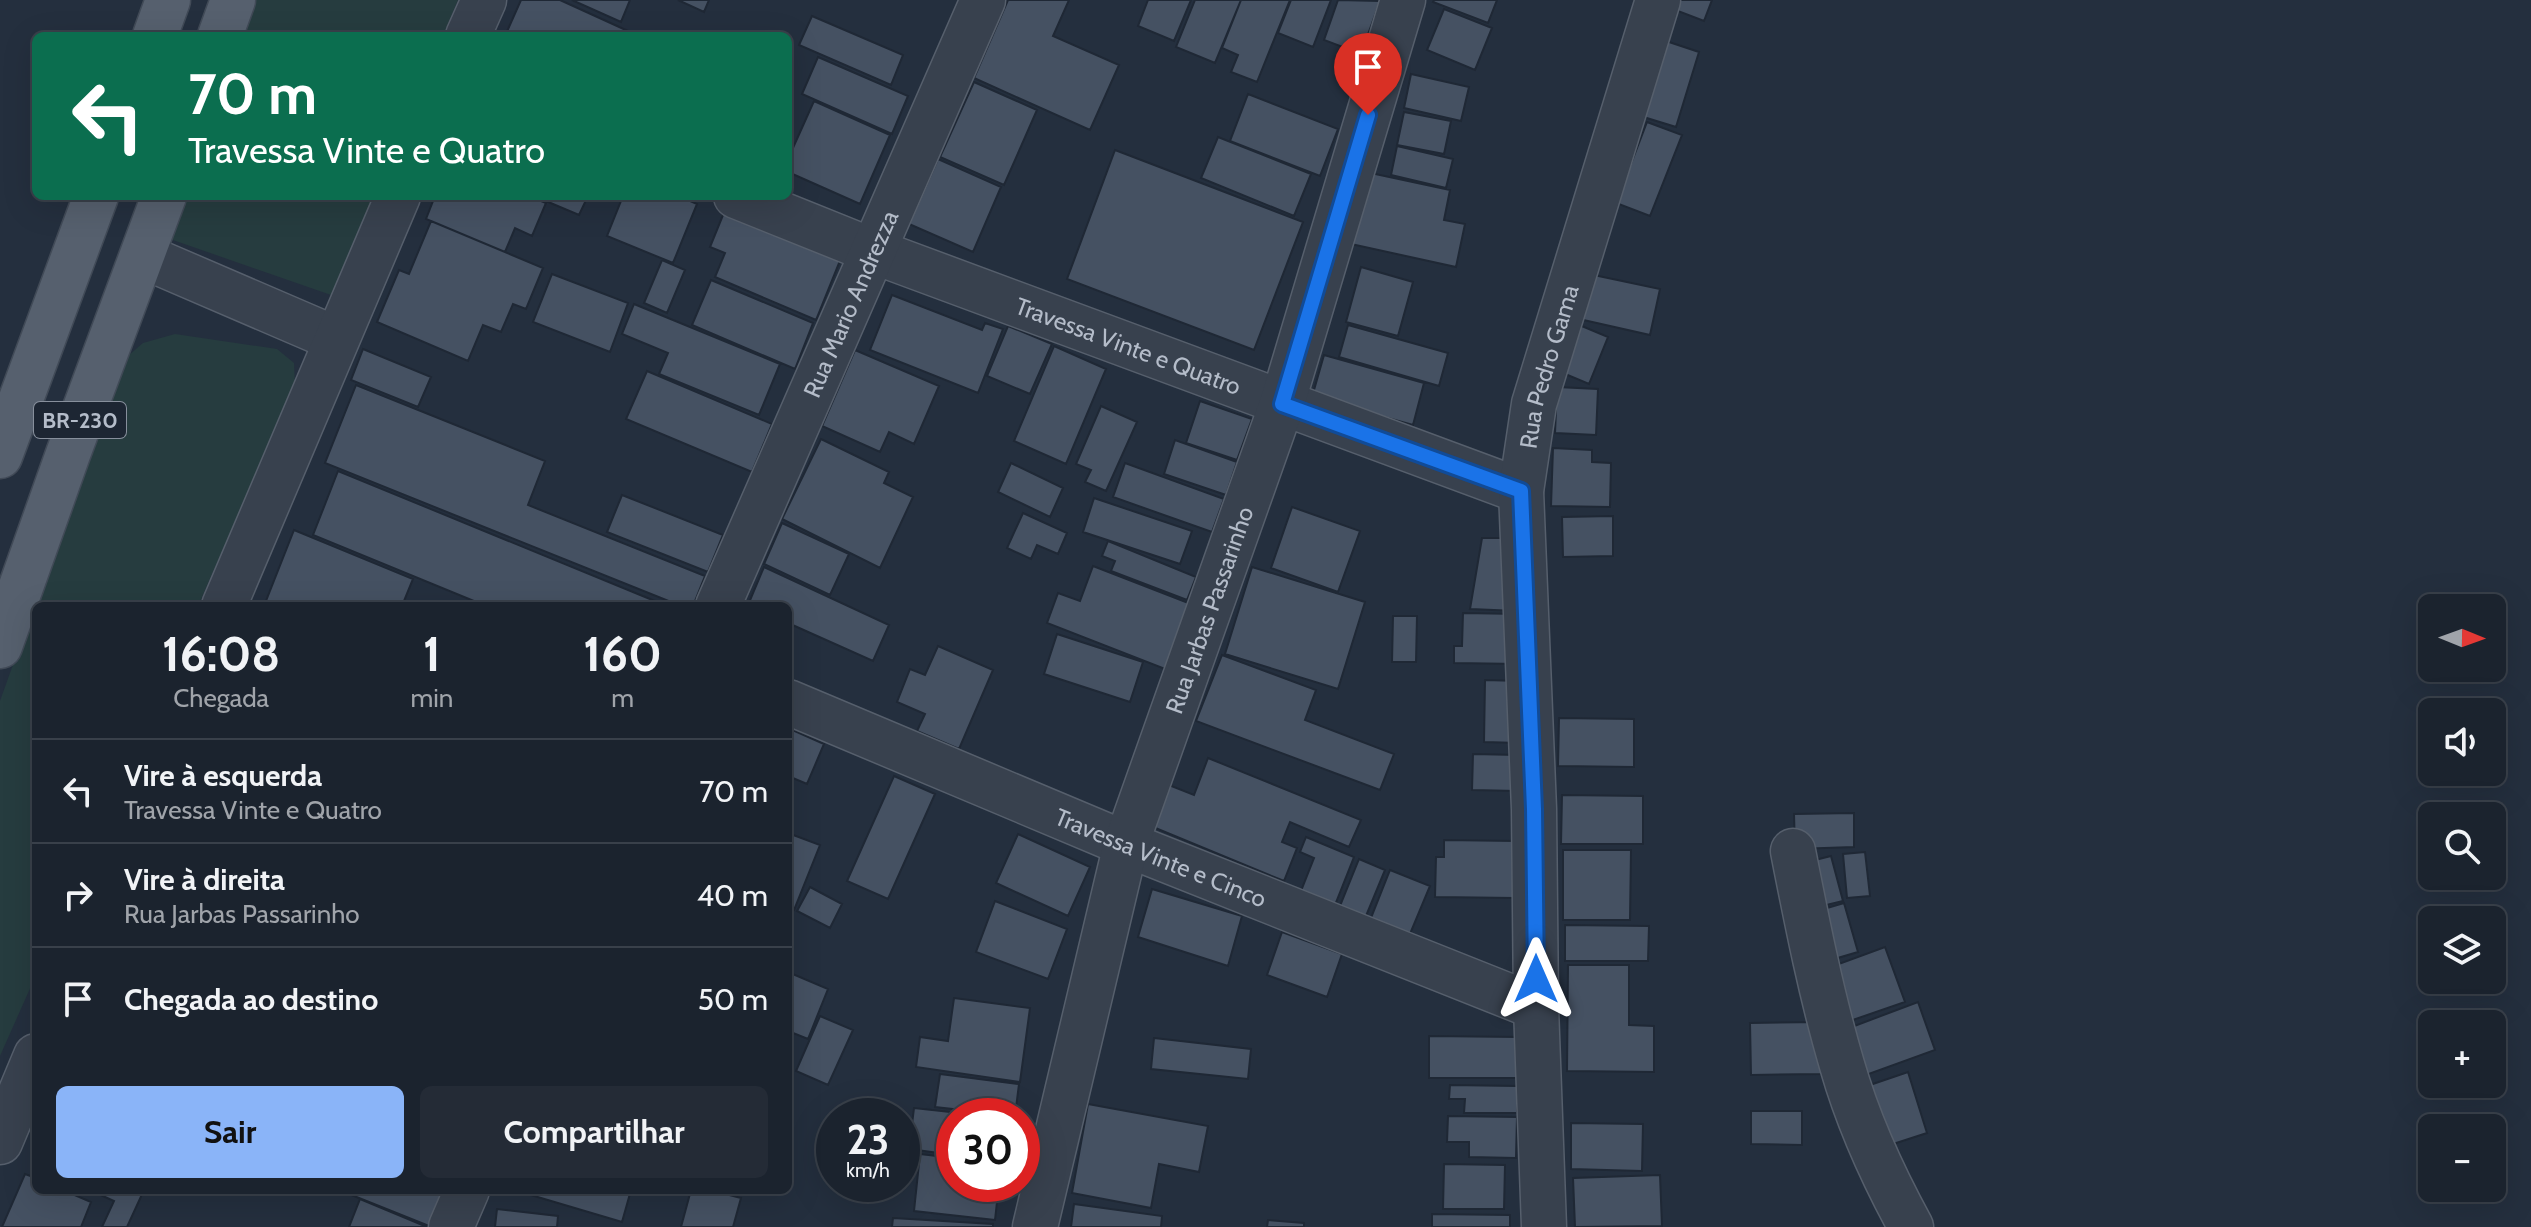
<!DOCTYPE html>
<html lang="pt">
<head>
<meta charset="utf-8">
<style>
  body { margin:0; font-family:Cabin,sans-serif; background:#242b36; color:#f1f3f6; height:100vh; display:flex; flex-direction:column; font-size:30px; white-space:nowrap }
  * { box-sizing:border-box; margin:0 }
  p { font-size:26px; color:#a0a4aa }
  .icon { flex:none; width:44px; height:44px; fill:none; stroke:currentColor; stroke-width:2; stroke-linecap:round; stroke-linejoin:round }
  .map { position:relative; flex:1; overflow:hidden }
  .drawer { position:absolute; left:32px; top:602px; width:760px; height:592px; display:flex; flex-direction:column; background:#1b232e; border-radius:12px; box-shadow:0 8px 32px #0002,0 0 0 2px #39404a }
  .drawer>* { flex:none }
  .top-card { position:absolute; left:32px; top:32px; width:760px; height:168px; border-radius:12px; box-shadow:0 8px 32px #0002,0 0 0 2px #39404a; background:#0b6e4f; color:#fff; overflow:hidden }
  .needle { width:52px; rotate:91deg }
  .buttons { position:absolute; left:2418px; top:594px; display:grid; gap:16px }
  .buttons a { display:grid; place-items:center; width:88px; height:88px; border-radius:12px; background:#1b232e; box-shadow:0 8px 32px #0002,0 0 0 2px #39404a; font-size:40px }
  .speed { position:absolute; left:816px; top:1098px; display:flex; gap:16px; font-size:40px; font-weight:700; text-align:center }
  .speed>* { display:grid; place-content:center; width:104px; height:104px; border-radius:50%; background:#1b232e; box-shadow:0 8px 32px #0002,0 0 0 2px #39404a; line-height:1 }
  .speed small { font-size:20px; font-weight:400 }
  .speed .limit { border:12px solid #d22; background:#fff; color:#111 }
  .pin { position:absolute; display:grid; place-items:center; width:68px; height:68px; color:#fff; margin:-82px -34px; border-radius:50% 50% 50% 0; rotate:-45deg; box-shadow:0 0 8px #0007 }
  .pin .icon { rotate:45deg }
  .me { position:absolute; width:88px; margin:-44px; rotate:0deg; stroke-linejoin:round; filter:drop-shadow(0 0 6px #0008) }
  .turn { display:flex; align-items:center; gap:28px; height:168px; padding:0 24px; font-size:36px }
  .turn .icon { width:104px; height:104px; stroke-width:2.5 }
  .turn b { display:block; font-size:56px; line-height:68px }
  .eta { display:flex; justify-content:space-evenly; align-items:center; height:136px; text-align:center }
  .eta b { font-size:48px; font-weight:700; line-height:56px }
  .primary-button { display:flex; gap:16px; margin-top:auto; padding:16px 24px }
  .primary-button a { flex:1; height:92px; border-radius:12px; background:#8ab4f8; color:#111; font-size:32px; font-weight:700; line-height:92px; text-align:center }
  .primary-button a+a { background:#242b36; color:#f1f3f6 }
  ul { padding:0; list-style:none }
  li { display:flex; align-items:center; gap:24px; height:104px; padding:0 24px; border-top:2px solid #39404a }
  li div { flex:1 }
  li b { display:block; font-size:30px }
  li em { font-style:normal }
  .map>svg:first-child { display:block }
  .green { fill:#263c3f }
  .building { fill:#455162; stroke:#1f2835; stroke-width:2 }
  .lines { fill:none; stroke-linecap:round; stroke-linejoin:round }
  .minor-casing { stroke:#565f6c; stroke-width:47 }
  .primary-casing { stroke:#414a57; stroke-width:47 }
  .minor { stroke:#38414e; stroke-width:44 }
  .primary { stroke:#56606e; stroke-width:44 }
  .route-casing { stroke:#114b97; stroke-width:20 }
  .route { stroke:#1a73e8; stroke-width:14 }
  .labels { text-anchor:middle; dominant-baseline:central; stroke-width:8; stroke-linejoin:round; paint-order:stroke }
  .shield { fill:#1d2633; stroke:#878f9c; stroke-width:2 }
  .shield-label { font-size:22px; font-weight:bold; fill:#b4bcc9 }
  .street-label { font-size:24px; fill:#b4bcc9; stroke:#1d2633 }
</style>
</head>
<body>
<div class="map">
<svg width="2531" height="1227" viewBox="0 0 2531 1227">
  <rect width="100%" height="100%" fill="#242f3e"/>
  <path class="green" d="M255,0H458L443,36H243Z
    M185,196H376L334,296L170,239Z
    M175,334L277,349L294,363L295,386L198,606H36V975L0,1056V701L121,362L143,343Z"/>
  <path class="building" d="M521,0H560L639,36H559L552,33L550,36H505Z
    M572,0H630L621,22Z
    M678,0H709L704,12Z
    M1008,0H1069L1053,36L1119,65L1090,130L974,78Z
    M1148,0H1191L1174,41L1138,26Z
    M1195,0H1241L1215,63L1176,47Z
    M1241,0H1290L1257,82L1231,72L1238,55L1222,48Z
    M1291,0H1331L1313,47L1278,33Z
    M1338,0L1380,1L1361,54L1324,40Z
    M1434,0H1497L1488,23L1433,2Z
    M1673,0H1712L1704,21L1670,8Z
    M1444,9L1492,28L1475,70L1427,50Z
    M812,16L903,55L891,85L799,45Z
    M1660,39L1699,52L1676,127L1637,115Z
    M818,57L908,96L892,134L802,94Z
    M1411,74L1469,87L1461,121L1404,108Z
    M974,82L1037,110L1004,185L940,157Z
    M1248,94L1338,129L1320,176L1230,141Z
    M814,101L890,135L860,204L788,172V159Z
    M1404,112L1451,121L1444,154L1397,145Z
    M1647,122L1682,135L1650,216L1616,203Z
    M1218,137L1311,174L1294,216L1201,178Z
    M1397,146L1453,159L1446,188L1391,175Z
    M1115,150L1303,222L1254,350L1067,279Z
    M938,159L1001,187L973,252L909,224Z
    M1366,172L1450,190L1444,220L1465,224L1456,267L1351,244Z
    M435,196H529L546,203L532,236L515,228L505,252L426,219Z
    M534,196H588L579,215Z
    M623,196H679L697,204L673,263L607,236Z
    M725,210L841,258L816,320L715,277L725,253L710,247Z
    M431,221L543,268L526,309L513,304L501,332L483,325L468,361L377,322L399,270L409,274Z
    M662,260L685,270L667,313L644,303Z
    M1361,267L1413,282L1398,336L1346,322Z
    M552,274L628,303L610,352L533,322Z
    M1589,274L1660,289L1650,335L1579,319Z
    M711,280L813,323L795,369L692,325Z
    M892,295L982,330L985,323L1003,329L978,393L870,350Z
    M634,304L780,364L759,415L659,374L668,353L622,334Z
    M1577,324L1608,337L1589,384L1558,371Z
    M1348,325L1448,353L1439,386L1339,357Z
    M1008,326L1052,344L1030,394L987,376Z
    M1054,346L1106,369L1066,464L1014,441Z
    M363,349L431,377L418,407L351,380Z
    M855,350L939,386L914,444L889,432L880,452L822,426Z
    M1324,355L1424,383L1413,425L1312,397Z
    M647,371L772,424L752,472L626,419Z
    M356,385L545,461L528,505L705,576L693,606H681L325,463Z
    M1557,387L1598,389L1596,435L1555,433Z
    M1200,401L1252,419L1237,460L1186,443Z
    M1101,406L1137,422L1106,491L1085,482L1091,470L1076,464Z
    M821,439L889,472L884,483L913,497L880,568L782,519Z
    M1175,440L1237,462L1226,495L1164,474Z
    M1553,448L1592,450V462L1611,463L1610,507L1551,506Z
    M1011,463L1063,488L1050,517L998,492Z
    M1125,463L1224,499L1212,532L1113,497Z
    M338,471L667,606H486L313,535Z
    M622,495L723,535L708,572L607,532Z
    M1094,498L1192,531L1180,564L1083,532Z
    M1292,507L1360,531L1338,592L1271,568Z
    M1023,513L1067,533L1058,554L1037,545L1031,559L1007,548Z
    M1613,516V556L1563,557L1562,517Z
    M782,523L849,554L830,595L764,564Z
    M294,530L413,579L402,606H264Z
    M1482,538H1515L1517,611L1470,609Z
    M1108,541L1196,577L1187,600L1111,571L1115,561L1102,556Z
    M1093,566L1191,604L1165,669L1047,623L1058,593L1080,601Z
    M764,567L889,625L873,661L788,623V606L748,605Z
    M1252,567L1365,602L1338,689L1225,654Z
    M1463,613L1520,614L1519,664L1454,663V646H1462Z
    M1393,616H1417L1416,662H1392Z
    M1057,634L1143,662L1130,702L1044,674Z
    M938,646L993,670L959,749L917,731L925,714L897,702L910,669L925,675Z
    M1222,655L1316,690L1305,720L1394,754L1380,790L1196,721Z
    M1485,680L1520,681L1519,743L1484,742Z
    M1559,718L1634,719V767L1558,766Z
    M788,728L824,744L807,784L788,776Z
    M1473,754L1518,755L1517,791L1472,790Z
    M1208,758L1361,820L1349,847L1290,822L1282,842L1297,848L1284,881L1153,827L1169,785L1194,795Z
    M894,776L935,794L888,899L847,881Z
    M1562,795L1643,796V844H1561Z
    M1854,813V847L1795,849L1794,814Z
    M788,833L820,845L794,910L788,908Z
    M1018,834L1090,867L1068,916L996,883Z
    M1306,837L1354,857L1335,905L1301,891L1314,858L1300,852Z
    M1444,840L1516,841L1515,898L1435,897L1436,857H1444Z
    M1563,850H1631L1630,920H1563Z
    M1865,852L1870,896L1847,898L1843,854Z
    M1831,856L1843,901L1814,908L1803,863Z
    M1359,859L1385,870L1366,916L1340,906Z
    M1390,870L1430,886L1410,934L1371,918Z
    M810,887L842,904L830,928L797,911Z
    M1152,889L1242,916L1228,966L1138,937Z
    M995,901L1067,929L1048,979L976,952Z
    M1844,903L1858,952L1824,962L1810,913Z
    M1565,925L1649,926L1648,961H1565Z
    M1282,932L1342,954L1327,997L1267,975Z
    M1885,947L1905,1002L1844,1023L1825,969Z
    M1568,965H1629V1025L1654,1026V1072L1567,1071Z
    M788,972L828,989L808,1039L788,1031Z
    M954,998L1030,1008L1020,1082L916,1067L920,1037L948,1041Z
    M1918,1002L1935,1050L1866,1075L1849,1028Z
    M820,1016L853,1030L828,1085L796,1071Z
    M1821,1022L1822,1074L1751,1075L1750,1023Z
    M1429,1036L1519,1037V1078H1429Z
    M1154,1038L1251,1049L1248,1079L1151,1069Z
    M1908,1072L1927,1133L1887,1146L1867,1086Z
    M940,1074L1019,1084L1015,1116L935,1107Z
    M1450,1085L1517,1086V1113H1464L1465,1099H1449Z
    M1088,1104L1208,1126L1199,1172L1159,1164L1151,1208L1072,1193Z
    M914,1108L987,1116H954V1155L909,1149Z
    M1751,1111H1802V1145L1751,1144Z
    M1448,1116L1517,1117L1516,1158L1469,1157V1142H1447Z
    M1571,1123L1643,1124L1642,1171L1571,1169Z
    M920,1154L954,1158V1184H999L995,1220L914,1211Z
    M1444,1164L1505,1165L1504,1209H1443Z
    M25,1174L36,1178V1190H63L91,1202L81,1227H2Z
    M1660,1175L1662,1226L1575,1227L1573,1178Z
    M95,1190H144L127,1227H102L114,1201L94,1192Z
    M339,1190H444L429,1226Z
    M514,1190H631L622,1222Z
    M691,1190H710L741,1198L733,1227H681Z
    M360,1199L427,1227H349Z
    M1074,1204L1162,1216L1161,1227H1071Z
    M497,1209L558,1216L557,1227H495Z
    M1432,1214L1510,1215V1227H1432Z
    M893,1218L993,1224V1227H892Z
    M1268,1220L1304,1223V1227H1267Z"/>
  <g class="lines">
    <defs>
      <g id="minor">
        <path d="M468,36L484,0"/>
        <path id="s1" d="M736,196L873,251L1521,491"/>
        <path d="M143,256L336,339"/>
        <path d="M224,606L398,196"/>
        <path id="s2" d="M718,606L983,0"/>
        <path id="s3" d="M788,702L1126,844L1536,1007"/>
        <path d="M1793,851C1807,922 1821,994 1842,1065C1858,1121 1883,1176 1911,1227"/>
        <path d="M0,1142L36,1056"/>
        <path d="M451,1227L467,1190"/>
        <path id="s4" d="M1035,1227L1126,844L1282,404L1403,0"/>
        <path id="s5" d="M1544,1227L1536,1007L1534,809L1521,491L1534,404L1658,0"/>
      </g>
      <path id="primary" d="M155,36L168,0
        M220,36L233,0
        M0,456L96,196
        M0,646L68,454L164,196"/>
    </defs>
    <use href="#minor" class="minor-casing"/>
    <use href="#primary" class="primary-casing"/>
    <use href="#minor" class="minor"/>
    <use href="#primary" class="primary"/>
  </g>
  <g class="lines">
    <defs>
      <path id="route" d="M1368,115L1282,404L1521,491L1534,809L1536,979"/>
    </defs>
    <use href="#route" class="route-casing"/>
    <use href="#route" class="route"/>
  </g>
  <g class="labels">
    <rect class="shield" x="34" y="402" width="92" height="36" rx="6"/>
    <g class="shield-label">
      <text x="80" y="420">BR-230</text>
    </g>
    <g class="street-label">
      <text stroke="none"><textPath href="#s2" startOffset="330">Rua Mario Andrezza</textPath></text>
      <text stroke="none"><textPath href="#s1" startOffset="420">Travessa Vinte e Quatro</textPath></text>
      <text stroke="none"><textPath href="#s5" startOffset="864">Rua Pedro Gama</textPath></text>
      <text stroke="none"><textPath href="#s4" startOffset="642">Rua Jarbas Passarinho</textPath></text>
      <text stroke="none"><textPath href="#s3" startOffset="404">Travessa Vinte e Cinco</textPath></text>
    </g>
  </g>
</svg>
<div class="buttons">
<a><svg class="needle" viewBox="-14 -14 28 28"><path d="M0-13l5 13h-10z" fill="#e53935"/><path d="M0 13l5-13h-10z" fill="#a0a4aa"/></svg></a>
<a><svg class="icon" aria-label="sound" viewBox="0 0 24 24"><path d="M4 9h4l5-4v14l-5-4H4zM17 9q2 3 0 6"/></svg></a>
<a><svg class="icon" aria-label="search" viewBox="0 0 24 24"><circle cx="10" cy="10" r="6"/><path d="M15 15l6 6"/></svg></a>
<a><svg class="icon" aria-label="layers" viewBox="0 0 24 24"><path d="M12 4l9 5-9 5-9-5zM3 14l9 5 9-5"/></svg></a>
<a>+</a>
<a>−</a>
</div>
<div class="speed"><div>23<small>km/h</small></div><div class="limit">30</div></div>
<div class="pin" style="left:1368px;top:115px;background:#d93025"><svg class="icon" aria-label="arrive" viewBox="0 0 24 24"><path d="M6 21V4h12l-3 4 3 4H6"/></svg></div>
<svg class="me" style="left:1536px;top:979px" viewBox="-20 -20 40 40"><path d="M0-17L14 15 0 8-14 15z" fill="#1a73e8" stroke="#fff" stroke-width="4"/></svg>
<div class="top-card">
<div class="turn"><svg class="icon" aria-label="left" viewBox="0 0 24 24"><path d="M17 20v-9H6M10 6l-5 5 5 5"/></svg><div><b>70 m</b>Travessa Vinte e Quatro</div></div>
</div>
<section class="drawer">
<div class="eta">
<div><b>16:08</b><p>Chegada</p></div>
<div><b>1</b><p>min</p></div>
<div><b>160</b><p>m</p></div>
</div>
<ul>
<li><svg class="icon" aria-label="left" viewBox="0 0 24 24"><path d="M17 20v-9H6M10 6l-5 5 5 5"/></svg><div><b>Vire à esquerda</b><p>Travessa Vinte e Quatro</p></div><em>70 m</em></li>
<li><svg class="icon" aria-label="right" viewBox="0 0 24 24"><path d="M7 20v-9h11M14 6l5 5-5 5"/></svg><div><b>Vire à direita</b><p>Rua Jarbas Passarinho</p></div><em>40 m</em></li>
<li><svg class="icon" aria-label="arrive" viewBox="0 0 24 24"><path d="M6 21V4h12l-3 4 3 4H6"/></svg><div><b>Chegada ao destino</b></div><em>50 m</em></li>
</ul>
<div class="primary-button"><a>Sair</a><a>Compartilhar</a></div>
</section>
</div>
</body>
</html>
